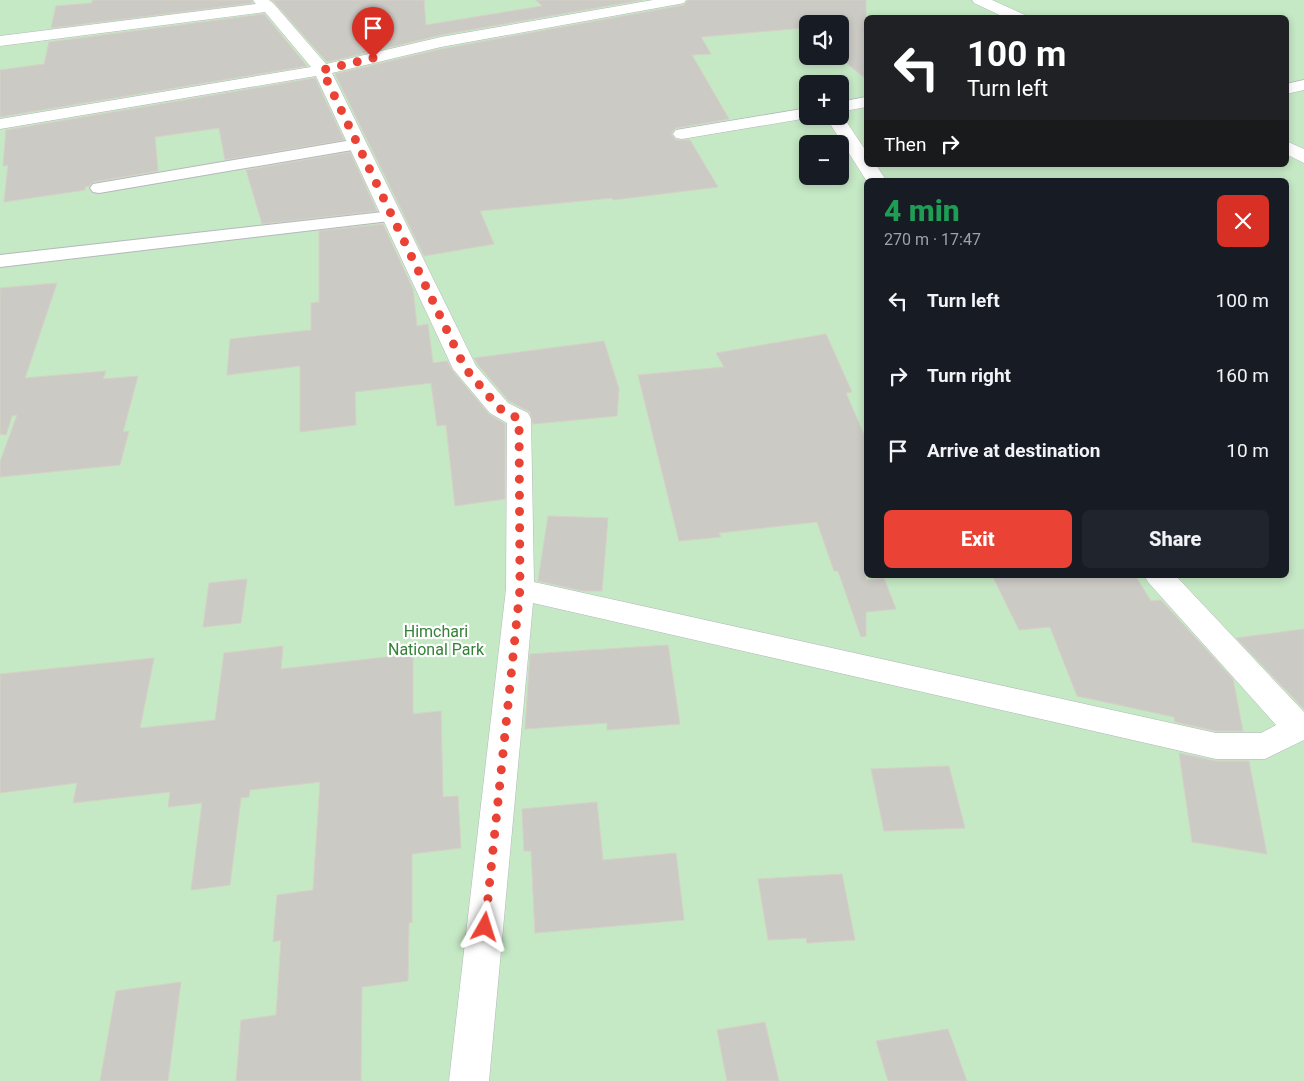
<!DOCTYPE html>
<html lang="en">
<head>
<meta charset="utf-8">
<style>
  body { margin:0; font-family:Roboto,sans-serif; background:#20242c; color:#f1f3f6; height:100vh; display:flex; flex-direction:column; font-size:19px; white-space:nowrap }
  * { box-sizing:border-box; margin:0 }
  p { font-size:16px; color:#9ea1a6 }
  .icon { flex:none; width:28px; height:28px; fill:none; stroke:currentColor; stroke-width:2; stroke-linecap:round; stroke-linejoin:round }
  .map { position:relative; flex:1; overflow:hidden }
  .panel { position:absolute; left:864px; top:178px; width:425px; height:400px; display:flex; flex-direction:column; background:#171b24; border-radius:8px; box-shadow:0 2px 8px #0003 }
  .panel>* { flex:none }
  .guide { position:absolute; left:864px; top:15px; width:425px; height:152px; border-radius:8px; box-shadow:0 2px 8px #0003; background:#202124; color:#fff; overflow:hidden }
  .fabs { position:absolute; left:799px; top:15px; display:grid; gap:10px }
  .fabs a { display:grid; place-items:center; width:50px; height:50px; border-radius:8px; background:#171b24; box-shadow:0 2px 8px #0003; font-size:25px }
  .pin { position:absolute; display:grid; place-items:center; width:42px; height:42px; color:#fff; margin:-51px -21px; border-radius:50% 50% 50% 0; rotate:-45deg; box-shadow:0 0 5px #0007 }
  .pin .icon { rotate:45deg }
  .me { position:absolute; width:55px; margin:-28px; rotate:6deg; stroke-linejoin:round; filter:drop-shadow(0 0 4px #0008) }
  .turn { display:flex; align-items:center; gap:18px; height:105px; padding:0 20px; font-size:22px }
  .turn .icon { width:65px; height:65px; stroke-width:2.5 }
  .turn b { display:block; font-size:35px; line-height:42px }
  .then { display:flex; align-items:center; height:48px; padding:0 20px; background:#0003; gap:10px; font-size:19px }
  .round { display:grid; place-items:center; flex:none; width:52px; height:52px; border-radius:8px; background:#20242c }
  .overview { display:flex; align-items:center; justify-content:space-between; height:85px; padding:0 20px }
  h1 { font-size:30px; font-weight:800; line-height:38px; color:#1e9e55 }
  .cta { display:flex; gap:10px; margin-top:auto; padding:10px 20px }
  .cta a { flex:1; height:58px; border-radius:8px; background:#ea4335; color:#fff; font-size:20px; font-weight:800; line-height:58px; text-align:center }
  .cta a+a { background:#20242c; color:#f1f3f6 }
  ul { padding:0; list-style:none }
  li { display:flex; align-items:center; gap:15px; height:75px; padding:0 20px }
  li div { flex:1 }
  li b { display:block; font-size:19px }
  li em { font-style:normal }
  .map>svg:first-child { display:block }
  .green { fill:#c5e8c5; fill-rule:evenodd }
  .building { fill:#cccac5; stroke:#d6d1c6 }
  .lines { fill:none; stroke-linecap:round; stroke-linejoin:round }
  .lane-casing { stroke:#b5b8bc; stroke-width:2 }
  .street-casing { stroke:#b5b8bc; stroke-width:1 }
  .secondary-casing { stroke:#b6babf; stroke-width:1 }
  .lane { fill:#fff; fill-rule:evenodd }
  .street { fill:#fff; fill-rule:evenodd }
  .secondary { fill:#fff; fill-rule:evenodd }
  .route { stroke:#ea4335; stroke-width:9; stroke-dasharray:0 16.2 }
  .labels { text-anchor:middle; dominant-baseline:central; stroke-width:4.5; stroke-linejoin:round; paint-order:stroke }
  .park-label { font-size:16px; fill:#348238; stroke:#fff }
</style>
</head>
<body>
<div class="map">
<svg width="1304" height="1081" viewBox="0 0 1304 1081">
  <rect width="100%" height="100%" fill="#f1efe8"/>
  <path class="green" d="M0,0H1304V1081H0ZM866,18H1286V165H866ZM808,24H840V56H808ZM808,84H840V116H808ZM808,144H840V176H808ZM866,180H1286V575H866Z"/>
  <path class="building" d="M92,0H251L253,3L51,28L56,6L92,3Z
    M272,0H424L426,25L542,6L536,0H642L441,35L327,62Z
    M688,0H866V79L838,56H840V24H808V31L804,28L701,37L711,54L692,55L729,119L676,128L671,134L676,140H690L718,187L613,200L612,198L480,211L494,244L424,256L335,74L441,49L684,5Z
    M264,14L307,66L0,117V70L44,64L49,42Z
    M315,78L344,140L225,160L219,128L155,137L158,171L93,182L89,186L85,187V190L4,202L8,165L3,166L6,130Z
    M350,152L377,211L262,224L246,170Z
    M383,224L413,289L417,326L428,324L433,363L447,361L452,370L489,414L505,424V499L455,506L446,425L437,426L431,383L355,392L356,425L300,432V366L227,375L230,339L311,330V303L319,302V231Z
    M57,283L25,378L106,371L103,379L138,376L123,432L129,431L120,465L0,477V462L17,415L12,416L6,435L0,434V288Z
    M826,334L852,392L846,393L866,439V580L884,578L896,609L866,612V636L861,637L838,571H834L817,522L719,533L721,537L679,541L638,375L724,367L716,353Z
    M604,341L619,389L617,416L533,424L530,412L509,401L478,365L474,358Z
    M548,516L608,518L602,591H583L538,581Z
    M992,575H1135L1151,601L1161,600L1233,679L1243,731H1216L1175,722L1174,717L1077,696L1050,627L1019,630Z
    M247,579L241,623L203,627L209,583Z
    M1304,629V709L1236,638Z
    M668,645L680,724L607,730V723L525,729L530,654Z
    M283,646L281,669L413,654V714L441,711L443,797L458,796L461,848L412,854V922L409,923L408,981L362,987L361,1081H236L241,1020L276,1015L281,940L273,942L277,895L313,890L320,782L250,790L249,797L241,798L230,885L191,890L202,803L168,807L170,792L73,803L77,783L0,793V674L154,658L140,728L215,720L224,653Z
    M1179,753L1216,761H1249L1267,854L1192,842Z
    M949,766L965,828L884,831L871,769Z
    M597,802L603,860L676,853L684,920L535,933L531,851H524L522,809Z
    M842,874L855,940L807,943L806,938L768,940L758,879Z
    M181,982L168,1081H100L116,991Z
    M765,1022L779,1081H727L717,1030Z
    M948,1029L967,1081H888L876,1041Z"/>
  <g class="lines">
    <defs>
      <path id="lane" d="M358,139L364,140L366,144L364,148L99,193L93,192L90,188L93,184L99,183Z
        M392,211L398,212L401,216L398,220L0,267V255Z"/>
      <path id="street" d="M253,0H269L274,4L326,64L441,37L653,0H686L684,3L679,4L441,47L332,73L476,366L508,403L528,413L531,419L534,582L1216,733H1261L1276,725L1148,582L1144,575H1175L1304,712V740L1265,759H1216L533,603L489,1081H449L506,589L507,423L490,413L453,369L316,76L0,129V119L311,67L265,12L0,46V36L256,4Z
        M1304,80V90L1286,94V84Z
        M866,97V107L840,112L866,151V165H876L886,180H866L825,116H840V102Z
        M808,108V116L814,117L682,139L676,138L673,134L676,130Z"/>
      <path id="secondary" d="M972,0H992L1025,15L1027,18H1006L974,3Z
        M1286,141L1304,149V163L1286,154Z"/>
    </defs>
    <use href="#lane" class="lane-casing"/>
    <use href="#street" class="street-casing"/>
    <use href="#secondary" class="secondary-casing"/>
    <use href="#lane" class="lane"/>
    <use href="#street" class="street"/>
    <use href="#secondary" class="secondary"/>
  </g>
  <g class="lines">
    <path class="route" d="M373,58L322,70L465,368L499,408L519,419L520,589L485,927"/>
  </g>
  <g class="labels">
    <g class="park-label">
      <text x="436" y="631">Himchari<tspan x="436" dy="18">National Park</tspan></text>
    </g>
  </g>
</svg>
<div class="fabs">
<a><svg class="icon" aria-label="sound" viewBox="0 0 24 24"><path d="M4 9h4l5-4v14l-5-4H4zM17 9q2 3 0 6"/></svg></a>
<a>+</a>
<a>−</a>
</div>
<div class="pin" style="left:373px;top:58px;background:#d93025"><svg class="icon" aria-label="arrive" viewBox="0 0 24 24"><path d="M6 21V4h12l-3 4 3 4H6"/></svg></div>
<svg class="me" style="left:485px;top:927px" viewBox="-20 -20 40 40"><path d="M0-17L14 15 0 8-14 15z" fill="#ea4335" stroke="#fff" stroke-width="4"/></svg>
<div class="guide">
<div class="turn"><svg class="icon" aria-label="left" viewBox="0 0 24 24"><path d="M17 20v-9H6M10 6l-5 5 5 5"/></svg><div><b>100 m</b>Turn left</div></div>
<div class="then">Then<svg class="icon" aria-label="right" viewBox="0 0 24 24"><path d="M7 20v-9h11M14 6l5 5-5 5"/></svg></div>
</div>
<section class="panel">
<div class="overview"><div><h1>4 min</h1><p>270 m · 17:47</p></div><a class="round" style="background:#d93025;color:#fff"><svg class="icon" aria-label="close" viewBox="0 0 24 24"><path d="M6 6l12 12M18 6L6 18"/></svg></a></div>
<ul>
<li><svg class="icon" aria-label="left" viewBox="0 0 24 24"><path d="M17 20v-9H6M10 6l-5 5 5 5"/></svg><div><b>Turn left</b></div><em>100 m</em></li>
<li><svg class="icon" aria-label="right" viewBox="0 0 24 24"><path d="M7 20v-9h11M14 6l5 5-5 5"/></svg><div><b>Turn right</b></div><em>160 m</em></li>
<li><svg class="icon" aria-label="arrive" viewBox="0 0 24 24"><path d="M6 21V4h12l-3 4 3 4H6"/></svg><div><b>Arrive at destination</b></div><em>10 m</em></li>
</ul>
<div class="cta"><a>Exit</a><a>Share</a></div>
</section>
</div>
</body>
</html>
